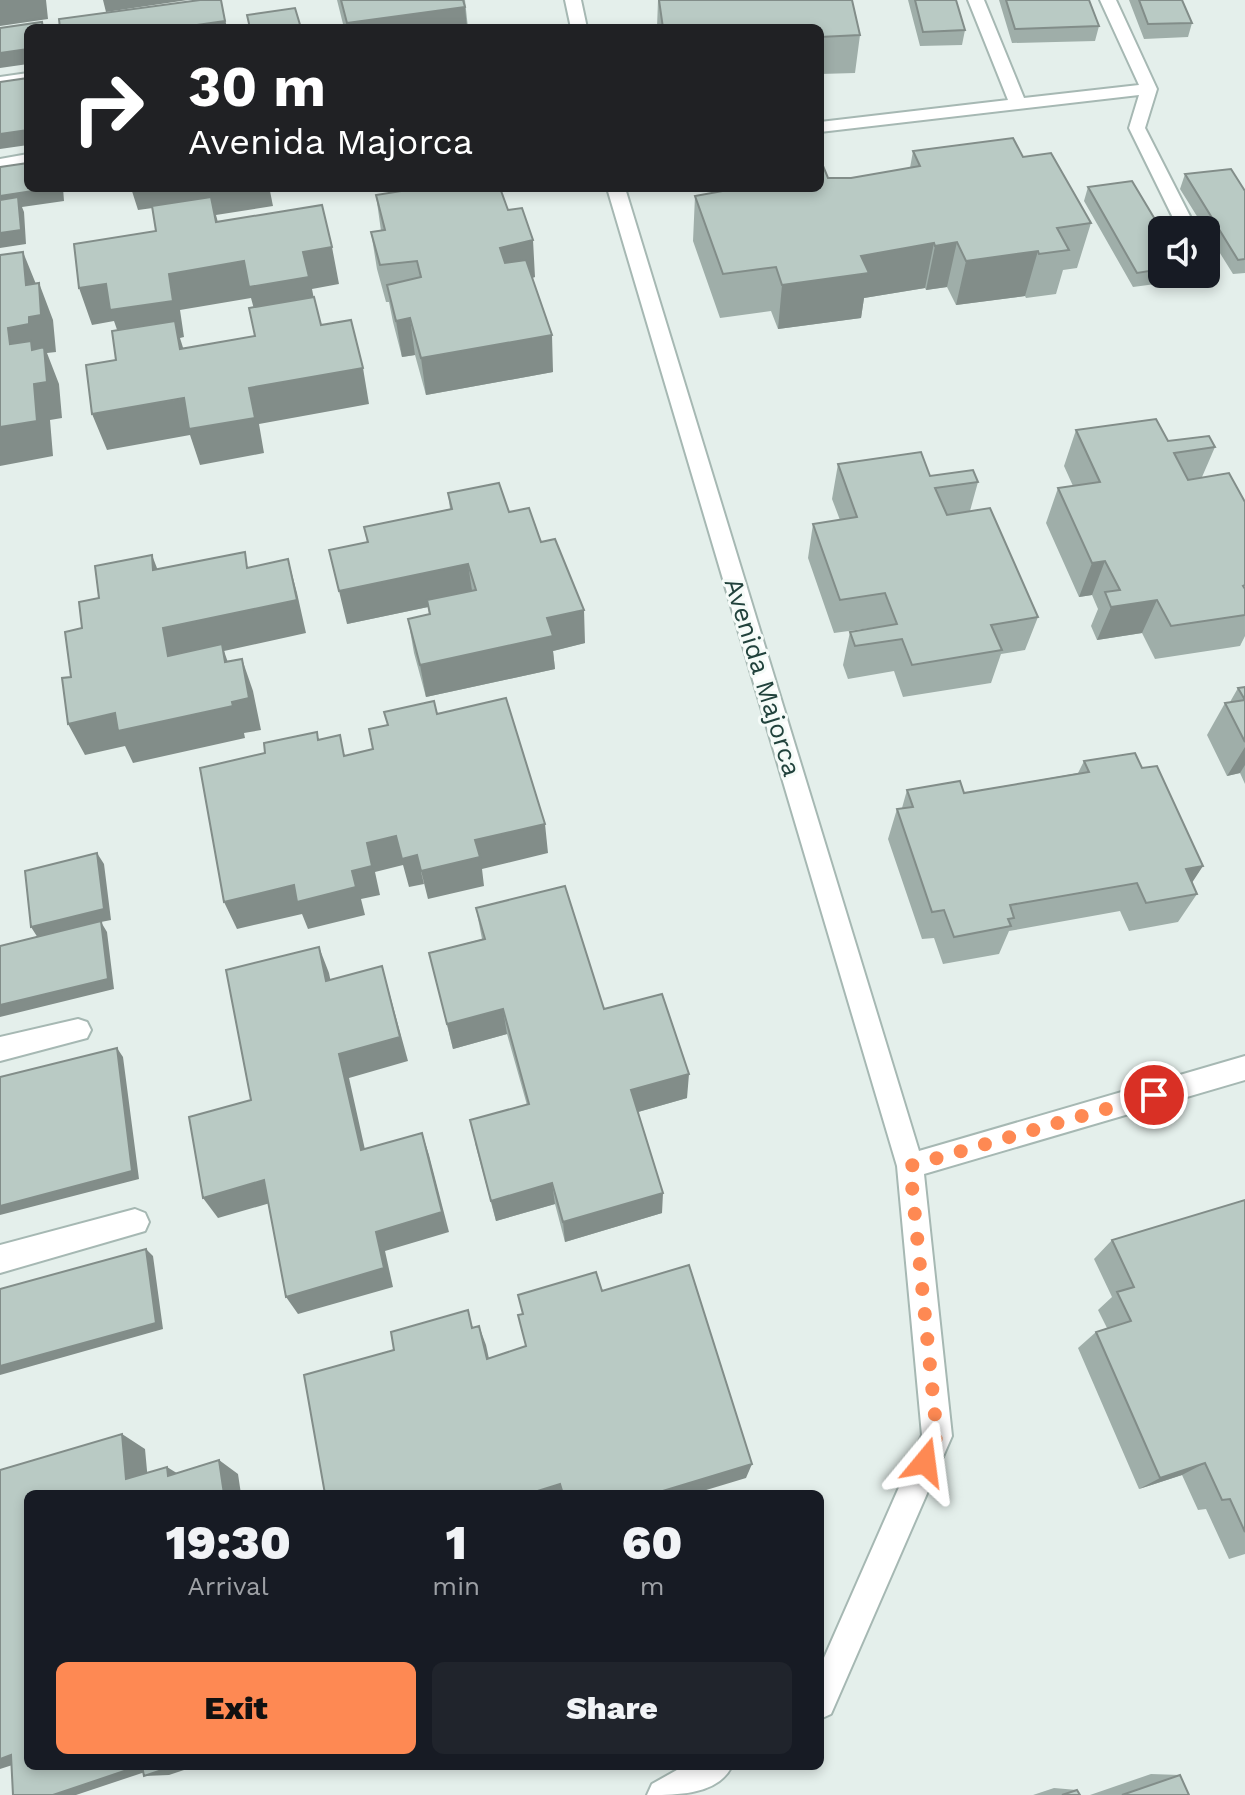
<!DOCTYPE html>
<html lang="en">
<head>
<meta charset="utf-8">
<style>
  body { margin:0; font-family:"Work Sans",sans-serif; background:#20242c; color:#f1f3f6; height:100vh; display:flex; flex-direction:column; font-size:30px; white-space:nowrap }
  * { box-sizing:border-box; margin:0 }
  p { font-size:26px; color:#9ea1a6 }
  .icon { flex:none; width:44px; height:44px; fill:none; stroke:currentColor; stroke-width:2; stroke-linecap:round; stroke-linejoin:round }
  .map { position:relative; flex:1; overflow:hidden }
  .panel { position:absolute; left:24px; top:1490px; width:800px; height:280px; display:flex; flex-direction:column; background:#171b24; border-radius:12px; box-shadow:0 4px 12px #0003 }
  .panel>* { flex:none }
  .hud { position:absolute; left:24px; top:24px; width:800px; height:168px; border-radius:12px; box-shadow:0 4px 12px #0003; background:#202124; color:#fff; overflow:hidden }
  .fabs { position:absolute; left:1148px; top:216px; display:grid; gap:16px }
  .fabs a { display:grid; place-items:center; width:72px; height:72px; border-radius:12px; background:#171b24; box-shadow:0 4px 12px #0003; font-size:40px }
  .pin { position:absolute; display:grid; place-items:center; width:68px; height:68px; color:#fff; margin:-34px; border:4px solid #fff; border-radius:50%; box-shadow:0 2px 8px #0007 }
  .me { position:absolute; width:88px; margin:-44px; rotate:16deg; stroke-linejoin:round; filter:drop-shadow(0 0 6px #0008) }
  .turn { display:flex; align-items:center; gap:28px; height:168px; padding:0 32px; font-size:36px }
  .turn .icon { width:104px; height:104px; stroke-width:2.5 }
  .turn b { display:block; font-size:56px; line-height:68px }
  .eta { display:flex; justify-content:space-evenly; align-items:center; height:136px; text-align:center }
  .eta b { font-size:48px; font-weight:800; line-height:56px }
  .primary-button { display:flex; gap:16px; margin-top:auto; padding:16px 32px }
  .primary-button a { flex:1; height:92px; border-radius:12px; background:#fe8953; color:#111; font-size:32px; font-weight:800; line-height:92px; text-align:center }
  .primary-button a+a { background:#20242c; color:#f1f3f6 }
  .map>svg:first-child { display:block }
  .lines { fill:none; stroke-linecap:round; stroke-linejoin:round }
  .minor-casing { stroke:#a6b8b3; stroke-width:4 }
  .minor { fill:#fff; fill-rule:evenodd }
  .wall { fill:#9faea9 }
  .shaded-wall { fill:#828d89 }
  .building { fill:#b9cac4; stroke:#828d89; stroke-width:2 }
  .route { stroke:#fe8953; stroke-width:14; stroke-dasharray:0 25.2 }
  .labels { text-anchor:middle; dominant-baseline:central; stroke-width:6; stroke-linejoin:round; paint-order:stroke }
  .street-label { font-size:26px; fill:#21423c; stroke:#f5fbf8 }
</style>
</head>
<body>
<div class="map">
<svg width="1245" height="1795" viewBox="0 0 1245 1795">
  <rect width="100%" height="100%" fill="#e4efeb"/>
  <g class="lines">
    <defs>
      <path id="minor" d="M565,0H581L587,28H571Z
        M968,0H984L1024,98L1139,85L1100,0H1116L1157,89L1145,128L1197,230H1179L1129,128L1139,95L820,132V122L1008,100Z
        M28,73V83L0,87V77Z
        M28,154V164L0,169V159Z
        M607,188H625L919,1151L1245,1056V1080L924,1174L952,1436L831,1714L820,1719V1667L922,1435L897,1166Z
        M78,1019L87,1022L91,1030L87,1038L0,1061V1037Z
        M135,1209L145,1213L149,1222L145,1231L0,1273V1245Z
        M684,1766H732C718,1795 677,1795 647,1795L652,1784Z"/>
    </defs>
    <use href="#minor" class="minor-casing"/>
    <use href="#minor" class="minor"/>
  </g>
  <path class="wall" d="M337,0H465L468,28H344Z
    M658,0H852L860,35L855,73L820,74V28H657Z
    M908,0H956L965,30L962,45L920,46Z
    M999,0H1089L1099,26L1095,41L1012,43Z
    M1129,0H1182L1192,23L1188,37L1144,39Z
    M913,151L1023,157L1091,223L1077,268L1063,270L1056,294L1026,298L1025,296L956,305L947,287L926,290L925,288L864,298L861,318L778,329L771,311L720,318L693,241L695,196L828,178H851L910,168Z
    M1185,174L1245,191V273L1233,274L1180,189Z
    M1088,187L1162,231V274H1180L1178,281L1133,287L1084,201Z
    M376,195L508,210L535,277L532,278L553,372L426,395L415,355L402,357L393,322L389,302H386L377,269L371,232L381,231Z
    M1076,430L1215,447L1202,477L1245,502V636L1240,646L1155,659L1142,633L1097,640L1091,626L1098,609L1092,595L1079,597L1046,523L1058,488L1073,486L1064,466Z
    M838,464L978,482L970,511L1038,617L1025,650L1001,654L991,683L903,697L894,671L848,679L843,665L850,632L878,627L834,633L808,558L813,524L840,520L832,499Z
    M448,493L509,512L541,542L585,643L553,651L555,669L426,697L414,653L408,619L429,614L428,607L347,624L367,542L364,527L450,509Z
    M1245,687V784L1240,773L1227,776L1207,735L1225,703L1230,702L1238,688Z
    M1084,761L1192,883L1197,894L1178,922L1129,931L1120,911L1009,931L999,954L943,964L934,938L922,939L888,839L897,809L902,808L907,790L964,793L1078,773Z
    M476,908L604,1009L687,1098L638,1112L662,1213L565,1242L555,1204L496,1221L475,1143L527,1105L507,1034L453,1049L429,953L482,939Z
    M1245,1200V1554L1229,1559L1206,1509L1198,1510L1182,1475L1139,1489L1078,1348L1096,1332L1107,1328L1098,1310L1112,1297L1094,1259L1112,1240Z
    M1151,1774L1180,1775L1189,1795H1090Z
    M1054,1788L1077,1790L1080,1795H1033Z"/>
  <path class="shaded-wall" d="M0,0H46L48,19L0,26Z
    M103,0H188L106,12Z
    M221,0L227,28H176Z
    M465,7L467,28H348L347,23Z
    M28,49V64L0,68V53Z
    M28,130V145L0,149V134Z
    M52,188H63L64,201L22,207L24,212L26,244L0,248V196Z
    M131,188H290L270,191L273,206L216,215L221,234L189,203L138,210Z
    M365,188H381L365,191Z
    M533,240L535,277L503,285L500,248Z
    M957,242L947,287L926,290L935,246Z
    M934,243L925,288L864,298L861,318L778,329L782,285L861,256Z
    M332,247L339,284L312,289L317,314L258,324L251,298L180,310L184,337L180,338L186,357L123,347L114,321L92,325L79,288Z
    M1038,251L1025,296L956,305L966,261Z
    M23,252L38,289L39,283L53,320L56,352L47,353L59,384L62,418L50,420L53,456L0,466V427L10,344L8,328L26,285Z
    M410,318L415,355L402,357L396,321Z
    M552,335L553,372L426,395L421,358Z
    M363,368L369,404L259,424L264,453L200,465L190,435L107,450L92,414Z
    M152,555L165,589L153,570Z
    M288,559L297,593L306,633L224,651L233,677L168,656L163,628Z
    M1105,561L1092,595L1079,597L1092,563Z
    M468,564L473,597L427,600L428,607L347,624L339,591Z
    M1157,600L1142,633L1097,640L1111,607Z
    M584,610L585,643L553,651L555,669L426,697L420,665L547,618Z
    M242,659L253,691L261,730L244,733L245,738L133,763L125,746L85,755L68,724L115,713L232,702Z
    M1245,747V765L1240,773L1227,776Z
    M545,824L548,853L482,869L484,886L428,899L421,871L475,840Z
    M396,836L417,855L424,884L409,887L403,865L375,872L380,895L361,899L365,915L308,929L302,914L237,929L224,902L352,871L367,843Z
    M97,853L104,864L111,920L101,922L107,932L114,989L0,1017V1005L38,938L31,927Z
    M1203,866L1184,895L1186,869Z
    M319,947L329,973L336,1007L326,981Z
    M382,966L408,1061L349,1078L370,1172L361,1150L339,1054Z
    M503,1009L507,1034L453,1049L447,1024Z
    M117,1048L123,1057L139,1179L0,1215V1206Z
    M689,1074L687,1098L631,1114V1090Z
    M422,1133L429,1155L449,1232L385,1251L393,1287L298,1314L286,1297L376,1232Z
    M264,1180L277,1201L218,1218L203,1198Z
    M552,1183L555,1204L496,1221L491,1201Z
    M663,1193L662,1213L565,1242L563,1222Z
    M146,1249L153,1256L163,1329L0,1375V1366Z
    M479,1326L486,1345L493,1377L487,1359Z
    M122,1434L145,1449L149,1492L126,1479Z
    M219,1460L238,1474L241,1494H224Z
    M1205,1463L1182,1475L1139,1489L1160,1478Z
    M752,1464L746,1478L693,1494H659V1492Z
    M167,1467L188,1480L168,1476Z
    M560,1484L562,1494H528Z
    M11,1755L28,1760L0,1769V1759Z
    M139,1766H163L76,1795H53Z
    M174,1766H196L169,1775L144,1776Z"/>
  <path class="building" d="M200,0H221L225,21L176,28H60L59,19Z
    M341,0H463L465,7L347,23Z
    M659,0H852L860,35L820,37V28H663Z
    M915,0H956L965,30L923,32Z
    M1006,0H1089L1099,26L1015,29Z
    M1139,0H1182L1192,23L1148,24Z
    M295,8L301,28H250L247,15Z
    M42,22L43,28H28V49L0,53V28Z
    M28,78V130L0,134V82Z
    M1013,138L1023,157L1051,153L1091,223L1057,228L1069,250L1039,254L1038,251L966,261L957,242L935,246L934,243L861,256L869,273L782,285L776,267L723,274L695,196L739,188H820V162L821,161L828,178H851L920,166L913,151Z
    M28,163V188H52L0,196V167Z
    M1231,169L1245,191V259L1238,260L1185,174Z
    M1132,181L1162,231V269L1137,273L1088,187Z
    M420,188H500L508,210L522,208L533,240L500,248L505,263L526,260L552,335L421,358L410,318L396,321L387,285L421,277L417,261L380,265L371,232L385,230L376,195Z
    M18,197L21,230L0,233V200Z
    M211,197L216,222L322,205L332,247L303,252L309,277L249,287L244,261L169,274L173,301L110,310L106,284L79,288L74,244L156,231L152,206Z
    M23,252L26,285L39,283L41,315L29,317V324L8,328L10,344L31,341L32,350L44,347L47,382L34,384L37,421L0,427V255Z
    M314,297L321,325L351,320L363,368L249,388L255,418L189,429L184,398L92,414L86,365L116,360L112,331L175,321L180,349L255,336L249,308Z
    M1156,419L1168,441L1209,436L1215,447L1174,453L1188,480L1229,473L1245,502V585L1243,586L1245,589V615L1171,626L1157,600L1111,607L1105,592L1120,590L1105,561L1092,563L1058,488L1100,482L1076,430Z
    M921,452L930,476L973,470L978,482L935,488L947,515L990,508L1038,617L991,625L1002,650L912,665L902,639L855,646L850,632L897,624L885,593L840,600L813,524L857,517L838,464Z
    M499,483L509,512L529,508L541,542L555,539L584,610L547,618L553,636L420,665L408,619L430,614L427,600L476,590L468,564L339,591L329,550L368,542L364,527L452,509L448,493Z
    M245,552L247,568L288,559L297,600L163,628L168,656L222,644L225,662L242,659L249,698L232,702L233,706L118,731L115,713L68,724L62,678L71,677L65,632L82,628L79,602L99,598L95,566L152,555L153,570Z
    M1245,687V742L1225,703L1245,700L1238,688Z
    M506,698L545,824L475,840L480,857L421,871L417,855L402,859L396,836L367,843L372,866L352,871L356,887L297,902L294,885L224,902L200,768L265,753L264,743L317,732L318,740L340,735L344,756L373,749L369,729L388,725L384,712L434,701L437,714Z
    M1135,753L1142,768L1157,766L1203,866L1186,869L1197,894L1146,903L1137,883L1010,905L1014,918L1008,919L1011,926L954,937L944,910L932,912L897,809L913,807L907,790L960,781L964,793L1089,772L1084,761Z
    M97,853L104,909L31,927L25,871Z
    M565,886L604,1009L662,994L689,1074L631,1090L663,1193L563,1222L552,1183L491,1201L470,1120L529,1104L503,1009L447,1024L429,953L485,939L476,908Z
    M101,921L108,979L0,1005V946Z
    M319,947L326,981L382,966L400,1037L339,1054L361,1150L422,1133L442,1212L376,1232L384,1268L286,1297L264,1180L203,1198L189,1117L251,1100L226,970Z
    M117,1048L132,1171L0,1206V1077Z
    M1245,1200V1532L1230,1499L1222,1500L1205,1463L1160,1478L1096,1332L1131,1321L1117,1292L1134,1287L1112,1240Z
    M146,1249L156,1323L0,1366V1289Z
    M689,1265L752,1464L659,1492L660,1494H563L560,1484L528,1494H325L304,1375L394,1350L391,1332L468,1310L472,1328L479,1326L487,1359L526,1346L518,1315L523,1314L518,1295L596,1272L602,1291Z
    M122,1434L126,1479L167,1467L168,1476L219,1460L224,1494H28V1766H139L53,1795H13L11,1755L0,1759V1470Z
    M142,1766H174L144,1776Z
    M1180,1775L1189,1795H1122Z
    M1077,1790L1080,1795H1062Z"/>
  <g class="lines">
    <path class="route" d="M925,1462L937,1436L910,1166L1154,1095"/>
  </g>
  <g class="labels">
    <g class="street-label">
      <text transform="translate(763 677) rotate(73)">Avenida Majorca</text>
    </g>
  </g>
</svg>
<div class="fabs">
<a><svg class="icon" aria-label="sound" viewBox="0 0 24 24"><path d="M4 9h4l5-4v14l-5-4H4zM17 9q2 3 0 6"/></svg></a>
</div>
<div class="pin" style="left:1154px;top:1095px;background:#d93025"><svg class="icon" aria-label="arrive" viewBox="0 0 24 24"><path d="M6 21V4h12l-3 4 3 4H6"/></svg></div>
<svg class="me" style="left:925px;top:1462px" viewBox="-20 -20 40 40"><path d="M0-17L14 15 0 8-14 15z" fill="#fe8953" stroke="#fff" stroke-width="4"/></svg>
<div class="hud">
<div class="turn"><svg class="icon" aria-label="right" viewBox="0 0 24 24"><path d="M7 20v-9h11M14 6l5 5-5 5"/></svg><div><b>30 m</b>Avenida Majorca</div></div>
</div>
<section class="panel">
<div class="eta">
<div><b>19:30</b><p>Arrival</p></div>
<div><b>1</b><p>min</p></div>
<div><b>60</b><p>m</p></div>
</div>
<div class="primary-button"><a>Exit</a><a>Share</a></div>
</section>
</div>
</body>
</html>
